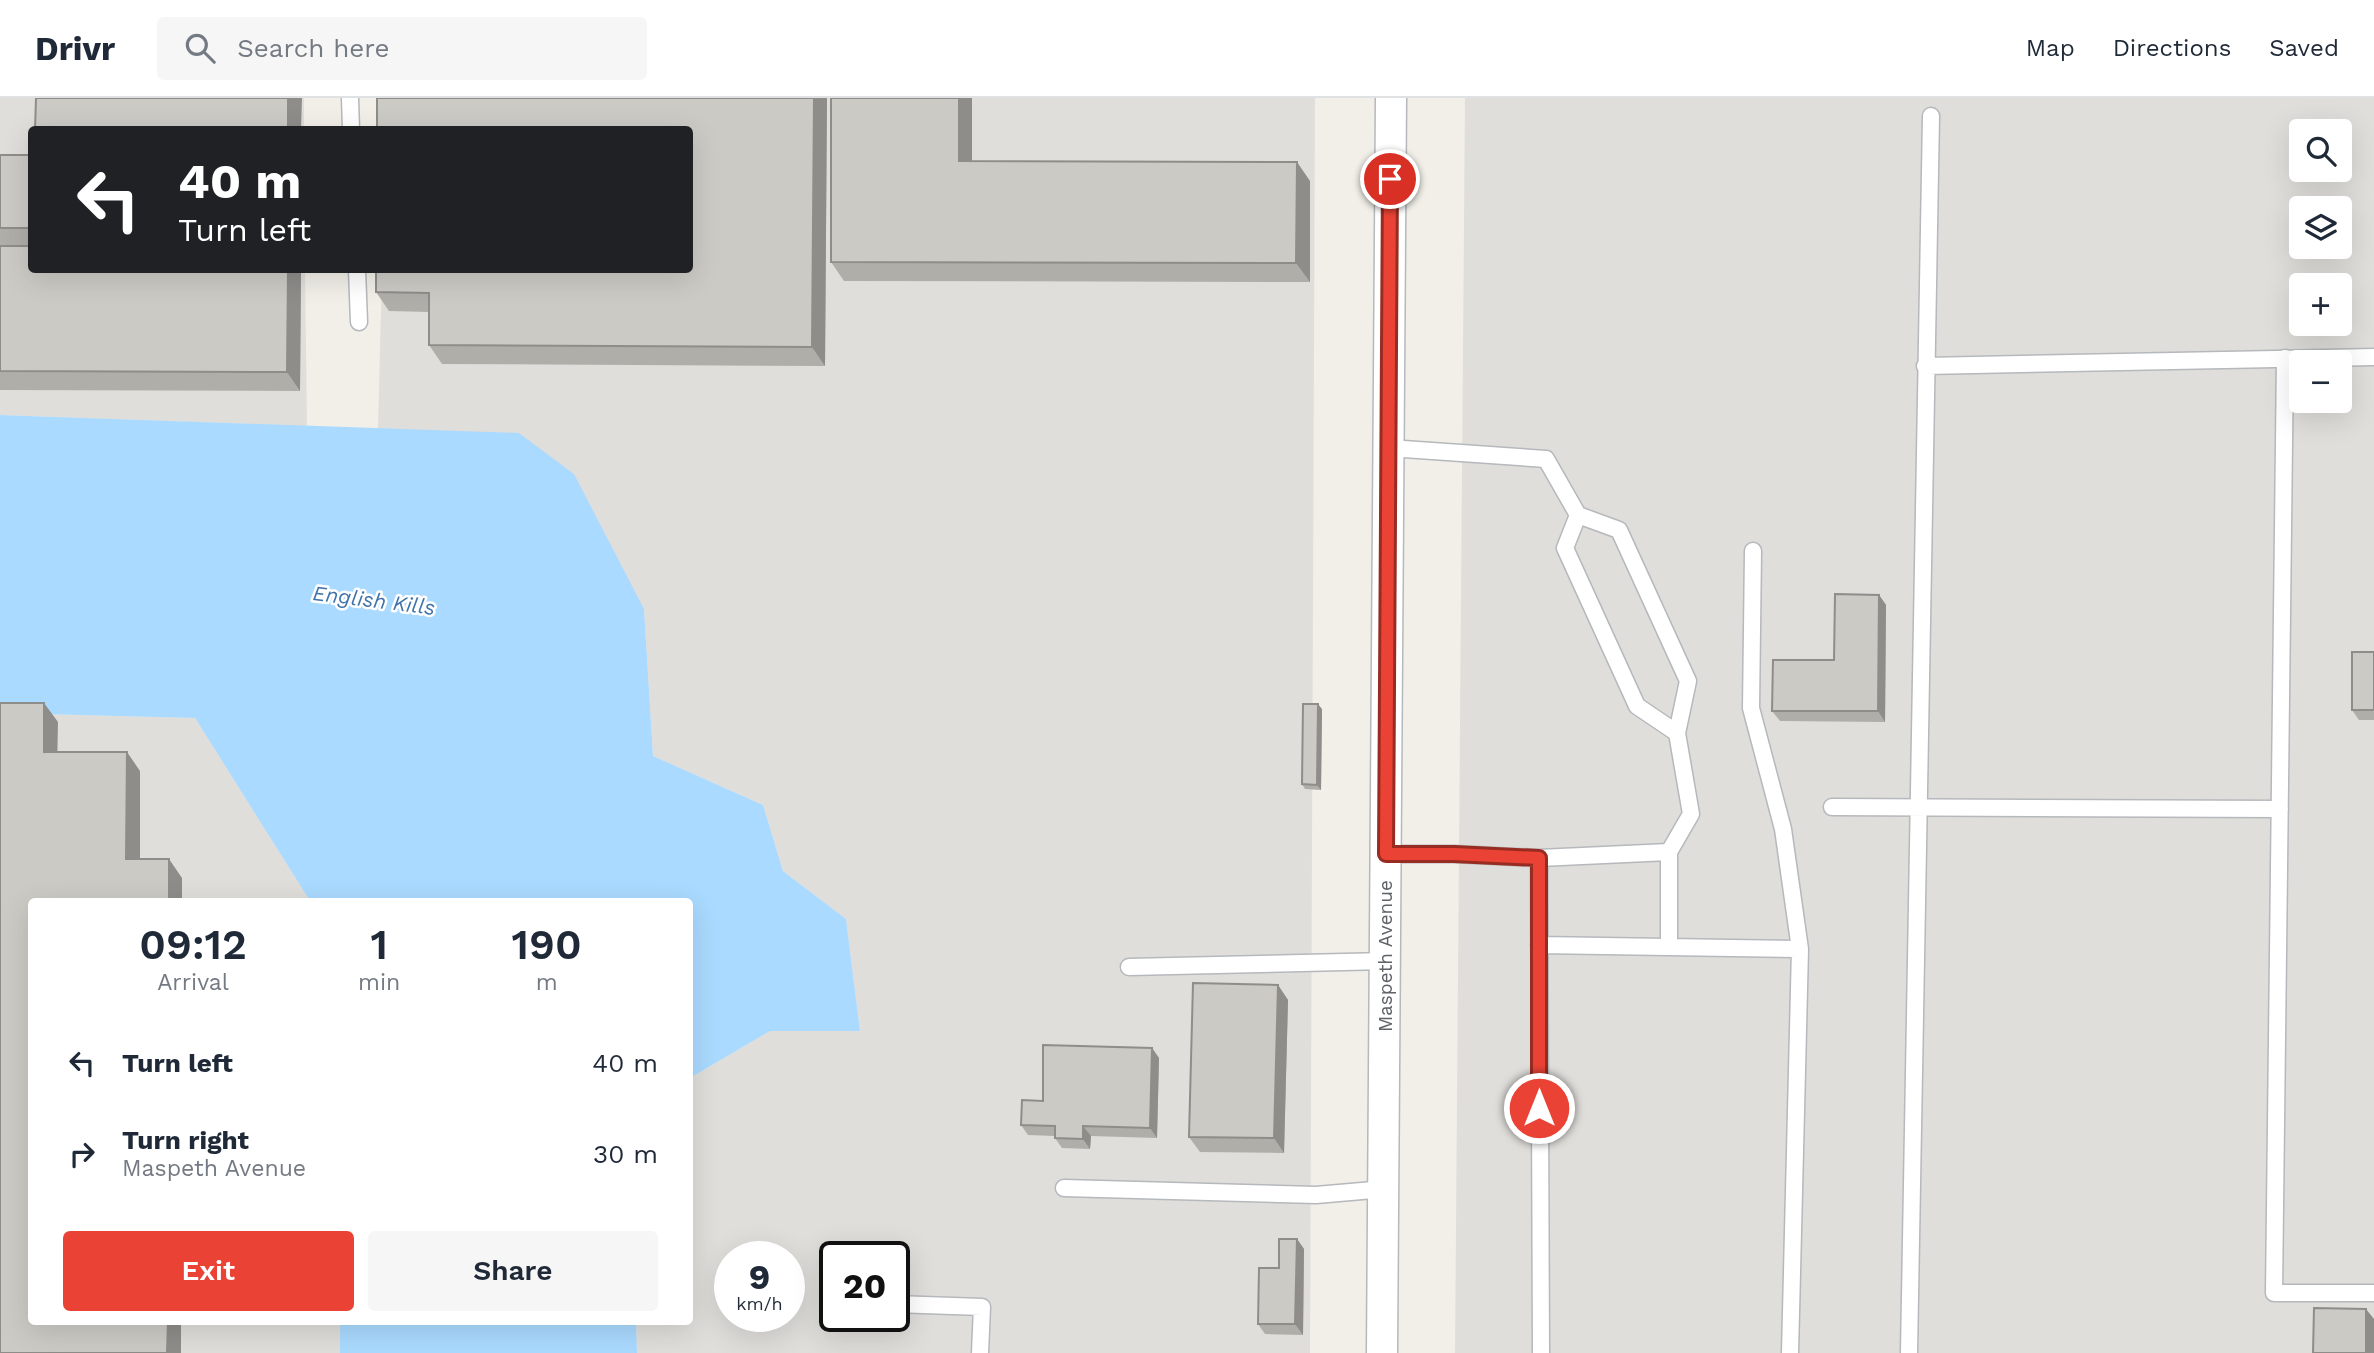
<!DOCTYPE html>
<html lang="en">
<head>
<meta charset="utf-8">
<style>
  body { margin:0; font-family:"Work Sans",sans-serif; background:#f6f6f7; color:#1f2937; height:100vh; display:flex; flex-direction:column; font-size:26px; white-space:nowrap }
  * { box-sizing:border-box; margin:0 }
  p { font-size:23px; color:#747a83 }
  .icon { flex:none; width:38px; height:38px; fill:none; stroke:currentColor; stroke-width:2; stroke-linecap:round; stroke-linejoin:round }
  .map { position:relative; flex:1; overflow:hidden }
  .drawer { position:absolute; left:28px; top:800px; width:665px; height:427px; display:flex; flex-direction:column; background:#fff; border-radius:7px; box-shadow:0 7px 28px #0002 }
  .drawer>* { flex:none }
  .guide { position:absolute; left:28px; top:28px; width:665px; height:147px; border-radius:7px; box-shadow:0 7px 28px #0002; background:#202124; color:#fff; overflow:hidden }
  .controls { position:absolute; left:2289px; top:21px; display:grid; gap:14px }
  .controls a { display:grid; place-items:center; width:63px; height:63px; border-radius:7px; background:#fff; box-shadow:0 7px 28px #0002; font-size:35px }
  .speed { position:absolute; left:714px; top:1143px; display:flex; gap:14px; font-size:35px; font-weight:700; text-align:center }
  .speed>* { display:grid; place-content:center; width:91px; height:91px; border-radius:50%; background:#fff; box-shadow:0 7px 28px #0002; line-height:1 }
  .speed small { font-size:18px; font-weight:400 }
  .speed .limit { border:4px solid #111; border-radius:10px; background:#fff; color:#111 }
  .pin { position:absolute; display:grid; place-items:center; width:60px; height:60px; color:#fff; margin:-30px; border:4px solid #fff; border-radius:50%; box-shadow:0 2px 7px #0007 }
  .me { position:absolute; width:77px; margin:-38px; rotate:0deg; stroke-linejoin:round; filter:drop-shadow(0 0 5px #0008) }
  .turn { display:flex; align-items:center; gap:24px; height:147px; padding:0 35px; font-size:32px }
  .turn .icon { width:91px; height:91px; stroke-width:2.5 }
  .turn b { display:block; font-size:49px; line-height:60px }
  .eta { display:flex; justify-content:space-evenly; align-items:center; height:119px; text-align:center }
  .eta b { font-size:42px; font-weight:600; line-height:49px }
  .primary-button { display:flex; gap:14px; margin-top:auto; padding:14px 35px }
  .primary-button a { flex:1; height:80px; border-radius:7px; background:#ea4335; color:#fff; font-size:28px; font-weight:600; line-height:80px; text-align:center }
  .primary-button a+a { background:#f6f6f7; color:#1f2937 }
  ul { padding:0; list-style:none }
  li { display:flex; align-items:center; gap:21px; height:91px; padding:0 35px }
  li div { flex:1 }
  li b { display:block; font-size:26px }
  li em { font-style:normal }
  header { display:flex; align-items:center; gap:42px; box-sizing:border-box; height:98px; padding:0 35px; background:#fff; border-bottom:2px solid #e0e1e3 }
  header strong { font-size:33px }
  nav { display:flex; gap:38px; margin-inline-start:auto; font-size:24px }
  .search { width:490px; height:63px; background:#f6f6f7; display:flex; align-items:center; gap:18px; box-sizing:border-box; padding:0 24px; border-radius:7px; color:#747a83; font-size:26px }
  .map>svg:first-child { display:block }
  .industrial { fill:#e0deda; fill-rule:evenodd }
  .water { fill:#aadaff }
  .lines { fill:none; stroke-linecap:round; stroke-linejoin:round }
  .service-casing { stroke:#b5b8bc; stroke-width:19 }
  .minor-casing { stroke:#b5b8bc; stroke-width:33 }
  .service { stroke:#fff; stroke-width:16 }
  .minor { stroke:#fff; stroke-width:30 }
  .wall { fill:#afaea9 }
  .shaded-wall { fill:#8f8d8a }
  .building { fill:#cccac5; stroke:#8f8d8a; stroke-width:2 }
  .route-casing { stroke:#982c22; stroke-width:18 }
  .route { stroke:#ea4335; stroke-width:12 }
  .labels { text-anchor:middle; dominant-baseline:central; stroke-width:5; stroke-linejoin:round; paint-order:stroke }
  .street-label { font-size:19px; fill:#5f6368; stroke:#fff }
  .water-label { font-size:21px; font-style:italic; fill:#4174aa; stroke:#fff }
</style>
</head>
<body>
<header>
<strong>Drivr</strong>
<div class="search"><svg class="icon" aria-label="search" viewBox="0 0 24 24"><circle cx="10" cy="10" r="6"/><path d="M15 15l6 6"/></svg>Search here</div>
<nav><a>Map</a><a>Directions</a><a>Saved</a></nav>
</header>
<div class="map">
<svg width="2374" height="1255" viewBox="0 0 2374 1255">
  <rect width="100%" height="100%" fill="#f1efe8"/>
  <path class="industrial" d="M0,0H304V31L32,32V172H305L307,328L0,317Z
    M387,0H1315L1310,1255H637L636,1223H690V980L770,933H860L846,821L783,773L763,707L653,658L644,511L378,330L382,172H690V32ZM730,1158H789V1218H730ZM835,1158H894V1218H835Z
    M1465,0H2374V1255H1455ZM2301,33H2340V72H2301ZM2301,110H2340V149H2301ZM2301,187H2340V226H2301ZM2301,264H2340V303H2301Z
    M0,615L195,620L310,803H32V1223H340V1255H0Z"/>
  <path class="water" d="M0,317L519,335L574,376L644,511L653,658L763,707L783,773L846,821L860,933H770L690,980V803H310L195,620L0,615Z
    M340,1223H636L637,1255H340Z"/>
  <g class="lines">
    <defs>
      <path id="service" d="M350,0L351,32
        M357,172L359,224
        M2285,260L2274,1195H2374
        M1925,268L2374,259
        M1578,417L1565,450L1637,608L1677,635
        M1753,453L1751,610L1783,731L1800,851L1790,1255
        M1832,709L2280,711
        M1386,756H1454L1539,760L1669,754L1691,716L1677,635L1688,583L1619,432L1578,417L1546,361L1389,350
        M1539,760L1541,1255
        M1539,847L1800,851
        M1669,849V754
        M1129,869L1386,863
        M1064,1090L1316,1097L1385,1091
        M894,1206L982,1209L980,1255
        M1909,1255L1931,18"/>
      <path id="minor" d="M1382,1255L1391,0"/>
    </defs>
    <use href="#service" class="service-casing"/>
    <use href="#minor" class="minor-casing"/>
    <use href="#service" class="service"/>
    <use href="#minor" class="minor"/>
  </g>
  <path class="wall" d="M377,0H827L825,268L442,266L429,247V214L389,213L376,194Z
    M0,57H32V172H301L300,293L0,292Z
    M1310,83V184L844,183L831,164Z
    M1879,497L1886,507L1885,624L1780,623L1772,613L1834,562Z
    M2374,554V622H2359L2352,612Z
    M1322,611L1321,692L1305,691L1302,686Z
    M1278,887L1288,902L1284,1055L1200,1054L1189,1039Z
    M1152,950L1159,960L1157,1040L1091,1038L1090,1051L1062,1050L1055,1040V1038L1028,1037L1021,1027L1043,1003Z
    M1297,1141L1304,1151L1303,1237L1265,1236L1258,1226Z"/>
  <path class="shaded-wall" d="M288,0H302L301,32H288Z
    M814,0H827L825,268L812,249Z
    M959,0H972V82L959,63Z
    M1297,64L1310,83V184L1296,165Z
    M288,172H301L300,293L287,274Z
    M1879,497L1886,507L1885,624L1878,613Z
    M44,605L58,624L57,673L44,654Z
    M1318,606L1322,611L1321,692L1317,687Z
    M127,654L140,673V780L126,761Z
    M169,761L182,780V803H169Z
    M1278,887L1288,902L1284,1055L1274,1040Z
    M1152,950L1159,960L1157,1040L1150,1030Z
    M1083,1028L1091,1038L1090,1051L1083,1041Z
    M1297,1141L1304,1151L1303,1237L1295,1226Z
    M2366,1211L2374,1221V1255H2366Z
    M168,1223H181V1255H167Z"/>
  <path class="building" d="M36,0H288V32H35Z
    M377,0H814L812,249L429,247V195L376,194V172H690V32H377Z
    M831,0H959V63L1297,64L1296,165L831,164Z
    M0,57H32V130H0Z
    M0,148H32V172H288L287,274L0,273Z
    M1835,496L1879,497L1878,613H1772L1773,562H1834Z
    M2352,554H2374V612H2352Z
    M0,605H44V654H127L126,761H169V803H32V1223H168L167,1255H0Z
    M1303,606H1318L1317,687L1302,686Z
    M1193,885L1278,887L1274,1040L1189,1039Z
    M1043,947L1152,950L1150,1030L1083,1028V1041L1055,1040V1028L1021,1027L1022,1002L1043,1003Z
    M1279,1141H1297L1295,1226H1258L1259,1170H1279Z
    M2314,1210L2366,1211V1255H2313Z"/>
  <g class="lines">
    <defs>
      <path id="route" d="M1390,81L1386,756H1454L1539,760V1010"/>
    </defs>
    <use href="#route" class="route-casing"/>
    <use href="#route" class="route"/>
  </g>
  <g class="labels">
    <g class="street-label">
      <text transform="translate(1385 858) rotate(-90)">Maspeth Avenue</text>
    </g>
    <g class="water-label">
      <text transform="translate(374 502) rotate(7)">English Kills</text>
    </g>
  </g>
</svg>
<div class="controls">
<a><svg class="icon" aria-label="search" viewBox="0 0 24 24"><circle cx="10" cy="10" r="6"/><path d="M15 15l6 6"/></svg></a>
<a><svg class="icon" aria-label="layers" viewBox="0 0 24 24"><path d="M12 4l9 5-9 5-9-5zM3 14l9 5 9-5"/></svg></a>
<a>+</a>
<a>−</a>
</div>
<div class="speed"><div>9<small>km/h</small></div><div class="limit">20</div></div>
<div class="pin" style="left:1390px;top:81px;background:#d93025"><svg class="icon" aria-label="arrive" viewBox="0 0 24 24"><path d="M6 21V4h12l-3 4 3 4H6"/></svg></div>
<svg class="me" style="left:1539px;top:1010px" viewBox="-20 -20 40 40"><circle r="17" fill="#ea4335" stroke="#fff" stroke-width="3"/><path d="M0-11L8 9 0 5-8 9z" fill="#fff"/></svg>
<div class="guide">
<div class="turn"><svg class="icon" aria-label="left" viewBox="0 0 24 24"><path d="M17 20v-9H6M10 6l-5 5 5 5"/></svg><div><b>40 m</b>Turn left</div></div>
</div>
<section class="drawer">
<div class="eta">
<div><b>09:12</b><p>Arrival</p></div>
<div><b>1</b><p>min</p></div>
<div><b>190</b><p>m</p></div>
</div>
<ul>
<li><svg class="icon" aria-label="left" viewBox="0 0 24 24"><path d="M17 20v-9H6M10 6l-5 5 5 5"/></svg><div><b>Turn left</b></div><em>40 m</em></li>
<li><svg class="icon" aria-label="right" viewBox="0 0 24 24"><path d="M7 20v-9h11M14 6l5 5-5 5"/></svg><div><b>Turn right</b><p>Maspeth Avenue</p></div><em>30 m</em></li>
</ul>
<div class="primary-button"><a>Exit</a><a>Share</a></div>
</section>
</div>
</body>
</html>
